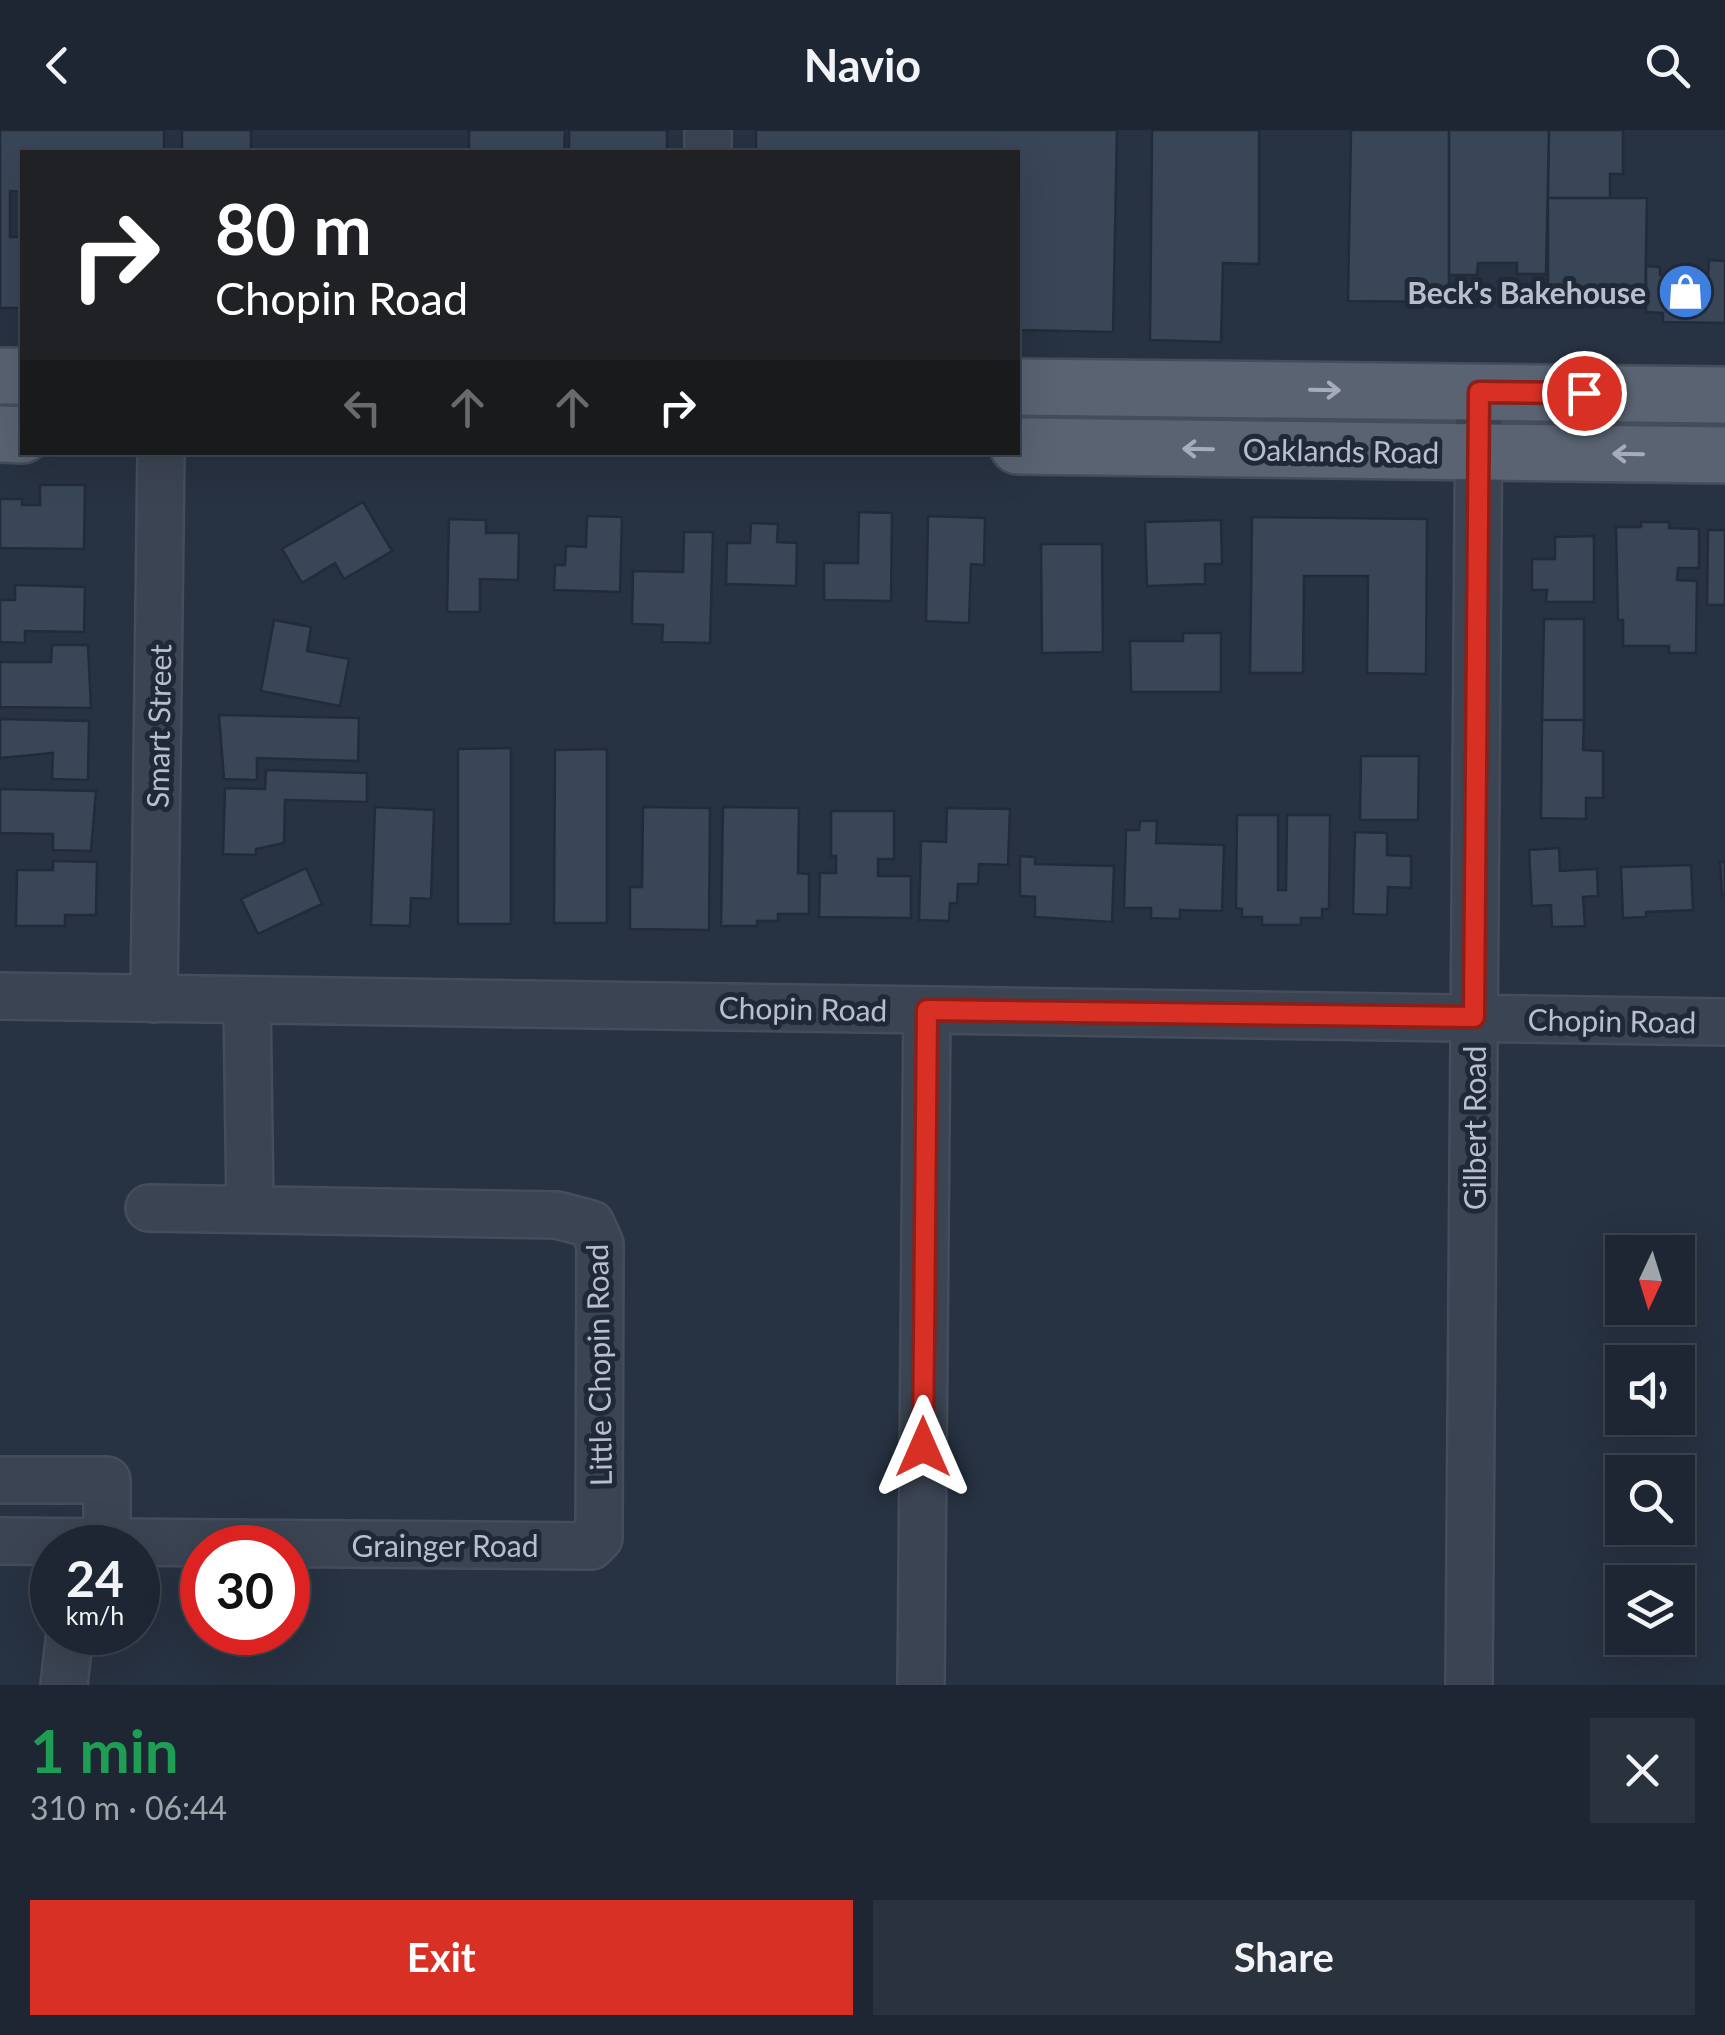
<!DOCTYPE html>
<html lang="en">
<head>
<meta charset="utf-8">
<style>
  body { margin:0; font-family:Lato,sans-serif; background:#2a323e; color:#f1f3f6; height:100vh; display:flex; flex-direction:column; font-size:38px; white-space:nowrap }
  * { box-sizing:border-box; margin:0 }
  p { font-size:32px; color:#a0a5ac }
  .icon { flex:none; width:55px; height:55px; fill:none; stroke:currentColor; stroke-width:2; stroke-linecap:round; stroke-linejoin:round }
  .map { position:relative; height:1555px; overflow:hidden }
  .side { display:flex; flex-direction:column; background:#1d2632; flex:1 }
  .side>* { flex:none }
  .hud { position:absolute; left:20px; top:20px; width:1000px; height:305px; border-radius:0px; box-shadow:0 10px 40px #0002,0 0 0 2px #3b434d; background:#202124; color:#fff; overflow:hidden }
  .needle { width:65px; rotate:184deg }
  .fabs { position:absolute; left:1605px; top:1105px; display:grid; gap:20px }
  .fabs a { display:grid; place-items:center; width:90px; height:90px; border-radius:0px; background:#1d2632; box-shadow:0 10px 40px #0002,0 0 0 2px #3b434d; font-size:50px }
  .speed { position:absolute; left:30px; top:1395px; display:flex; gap:20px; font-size:50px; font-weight:700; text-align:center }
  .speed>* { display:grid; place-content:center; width:130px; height:130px; border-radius:50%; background:#1d2632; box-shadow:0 10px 40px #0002,0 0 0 2px #3b434d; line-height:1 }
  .speed small { font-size:25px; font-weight:400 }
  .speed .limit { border:15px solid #d22; background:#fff; color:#111 }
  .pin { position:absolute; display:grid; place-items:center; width:85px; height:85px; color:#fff; margin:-42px; border:5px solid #fff; border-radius:50%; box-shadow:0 2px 10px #0007 }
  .me { position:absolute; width:110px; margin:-55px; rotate:0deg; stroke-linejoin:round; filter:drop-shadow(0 0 8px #0008) }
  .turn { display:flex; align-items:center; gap:35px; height:210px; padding:0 30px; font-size:45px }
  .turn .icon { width:130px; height:130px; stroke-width:2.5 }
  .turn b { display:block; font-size:70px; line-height:85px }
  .lanes { display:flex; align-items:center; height:95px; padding:0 30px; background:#0003; justify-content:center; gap:50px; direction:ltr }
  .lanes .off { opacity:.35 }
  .round { display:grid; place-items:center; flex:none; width:105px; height:105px; border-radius:0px; background:#2a323e }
  .head { display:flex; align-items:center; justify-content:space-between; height:170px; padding:0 30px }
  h1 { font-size:60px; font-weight:700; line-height:75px; color:#1e9e55 }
  .button { display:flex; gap:20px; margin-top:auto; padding:20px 30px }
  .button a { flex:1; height:115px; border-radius:0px; background:#d93025; color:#fff; font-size:40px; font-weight:700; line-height:115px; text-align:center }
  .button a+a { background:#2a323e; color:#f1f3f6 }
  header { display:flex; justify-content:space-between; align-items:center; height:130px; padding:0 30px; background:#1d2632; font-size:45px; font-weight:700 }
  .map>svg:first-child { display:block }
  .building { fill:#394658; stroke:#222b39; stroke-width:2.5 }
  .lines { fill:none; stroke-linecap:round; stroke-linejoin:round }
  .minor-casing { stroke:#454d5b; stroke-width:50 }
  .major-casing { stroke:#454d5b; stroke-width:60 }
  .minor { stroke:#3b4452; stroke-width:45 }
  .major { stroke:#596372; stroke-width:55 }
  .oneway { stroke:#a5adba }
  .route-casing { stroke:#8d1f18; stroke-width:25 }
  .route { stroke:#d93025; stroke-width:18 }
  .labels { text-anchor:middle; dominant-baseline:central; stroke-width:10; stroke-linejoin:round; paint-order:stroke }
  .poi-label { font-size:30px; font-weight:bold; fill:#b8bfcc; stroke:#202937; text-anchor:end }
  .street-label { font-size:30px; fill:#b8bfcc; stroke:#202937 }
</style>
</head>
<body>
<header><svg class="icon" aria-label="back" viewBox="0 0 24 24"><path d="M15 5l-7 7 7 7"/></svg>Navio<svg class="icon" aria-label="search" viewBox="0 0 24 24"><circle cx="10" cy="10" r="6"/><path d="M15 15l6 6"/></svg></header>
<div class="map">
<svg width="1725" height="1555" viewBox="0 0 1725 1555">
  <rect width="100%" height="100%" fill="#273242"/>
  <path class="building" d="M0,0H164V22H22V62L10,61V107H22V178H0Z
    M182,0H251V22H182Z
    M469,0H565L564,22H469Z
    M569,0H667V22H569Z
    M756,0H1117L1113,202L1018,200V22H756Z
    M1152,0H1259V134L1223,133L1221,212L1150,210Z
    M1351,0H1449V172L1348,171Z
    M1449,0H1549L1546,144H1517V133H1478L1477,145H1449Z
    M1549,0H1623V44H1610V68H1548Z
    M1548,68H1647L1645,178L1615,176V161H1548Z
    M1709,130L1725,131V193L1663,192V183L1646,182V136L1660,137V145L1708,146Z
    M40,355H85L84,419L0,418V369H22V375H40Z
    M363,372L392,421L344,449L335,433L302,453L282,419Z
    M859,382L892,383L891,471L824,470V433H858Z
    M587,386L622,387L620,462L554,460L555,435H565L566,416L586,417Z
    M928,386L985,388L984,435L971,434L969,493L926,491Z
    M1252,387L1427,389L1426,544L1367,543L1368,446H1304L1303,543H1250Z
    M449,389L486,390V403H519L518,450L480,449V482H447Z
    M1221,390L1222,434H1205V454L1147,456L1145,392Z
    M1641,392H1669V398L1699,399V438H1678L1677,450L1697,451L1696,523H1669V516H1623V490H1618L1616,397H1641Z
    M751,393L778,394L777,412L797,413L796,456L726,454L727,413H750Z
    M1708,400H1725V475H1707Z
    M684,402H713L710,513L662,512L663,495L632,494L633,441L683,442Z
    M1594,406V472H1546L1547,460H1532V429H1555V407Z
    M1041,414H1102L1103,522L1042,523Z
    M15,455L85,457L84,502L25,501V513L0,512V470H15Z
    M1544,489H1584V590H1542Z
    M274,490L311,497L307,521L349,529L340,576L261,561Z
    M1183,503H1221V562H1131L1130,511H1183Z
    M52,515H88L91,578L0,577V532H51Z
    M219,585L359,588L358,631L257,628V650L224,649Z
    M0,589L89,591L88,650L52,649L53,623L0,628Z
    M1542,590H1584L1583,620L1603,621V668H1586V689L1541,688Z
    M511,618V794H458V619Z
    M607,619V793H554L555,620Z
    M1361,626H1419L1418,690H1360Z
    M266,640L367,643V672L285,670L284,713L256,719V725L223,724L225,658L265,659Z
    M0,659L96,661L91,721L53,720V704L0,703Z
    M375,677L434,680L431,769L411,768L410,796L371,795Z
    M643,677L710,678L709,800L630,799V757H642Z
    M723,677L799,678L798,743L809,744V784H778V791H757V796H721Z
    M947,678L1010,679L1008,735L979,734L978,754H958L957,773H950L949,791L919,790L921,711L946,712Z
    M831,681H894V729H878V746H911V788L819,787L820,743H836V726H831Z
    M1237,685H1278V760H1286L1287,685H1330L1329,779H1322V788H1301V795H1262V787H1242V779L1236,778Z
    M1140,691H1157L1156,713L1224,715L1222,781L1180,780V789L1151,788V778H1124L1126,700H1139Z
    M1355,702L1387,703V725L1411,726V758L1388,757L1387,785L1353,784Z
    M1559,718L1560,741L1597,739L1598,766L1583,767L1585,796L1552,797L1551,775L1532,776L1529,720Z
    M1020,726L1035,727V734L1114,736L1112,792L1035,787V767L1020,766Z
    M53,731L97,732L96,785H65V796H16L17,740H53Z
    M1720,732H1725V765H1722Z
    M1691,735L1693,780L1646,782V787L1623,788L1621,737Z
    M306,738L322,774L258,804L241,769Z"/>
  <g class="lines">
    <defs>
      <path id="minor" d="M708,0V22
        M0,866L1725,892
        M154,869L161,322
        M247,870L250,1077
        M0,1350H107V1412
        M0,1411L591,1416L599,1408L600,1114L591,1094L557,1085L149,1078
        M64,1555L70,1502
        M921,1555L927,880
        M1469,1555L1479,262"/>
      <path id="major" d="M0,246H22
        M1018,257L1725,265
        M0,304L22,305
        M1018,316L1725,325"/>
    </defs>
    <use href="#minor" class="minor-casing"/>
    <use href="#major" class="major-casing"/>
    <use href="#minor" class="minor"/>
    <use href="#major" class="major"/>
  </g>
  <defs><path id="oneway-shaft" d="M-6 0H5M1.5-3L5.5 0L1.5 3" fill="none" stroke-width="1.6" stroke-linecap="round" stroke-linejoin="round" transform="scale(2.5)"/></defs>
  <g class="oneway">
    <use href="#oneway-shaft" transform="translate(1325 260) rotate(1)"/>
    <use href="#oneway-shaft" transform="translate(1198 319) rotate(-179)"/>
    <use href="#oneway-shaft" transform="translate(1628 324) rotate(-179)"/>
  </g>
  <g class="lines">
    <defs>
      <path id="route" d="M923,1317L927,880L1474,887L1479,262L1584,263"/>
    </defs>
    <use href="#route" class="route-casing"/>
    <use href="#route" class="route"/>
  </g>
  <defs>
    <symbol id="shop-disc" viewBox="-11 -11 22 22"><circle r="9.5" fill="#3f7fe0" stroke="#202937"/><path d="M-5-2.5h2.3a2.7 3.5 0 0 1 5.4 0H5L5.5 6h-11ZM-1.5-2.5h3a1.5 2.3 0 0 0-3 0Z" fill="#fff"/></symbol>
  </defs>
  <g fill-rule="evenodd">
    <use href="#shop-disc" x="1654" y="130" width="63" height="63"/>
  </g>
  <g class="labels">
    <g class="poi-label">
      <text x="1646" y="162">Beck's Bakehouse</text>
    </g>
    <g class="street-label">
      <text transform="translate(1341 320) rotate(1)">Oaklands Road</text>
      <text transform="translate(158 596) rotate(-89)">Smart Street</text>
      <text transform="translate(803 878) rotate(1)">Chopin Road</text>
      <text transform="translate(1612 890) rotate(1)">Chopin Road</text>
      <text transform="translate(1474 998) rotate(-90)">Gilbert Road</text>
      <text transform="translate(598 1235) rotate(-91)">Little Chopin Road</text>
      <text x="445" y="1415">Grainger Road</text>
    </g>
  </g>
</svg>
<div class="fabs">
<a><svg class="needle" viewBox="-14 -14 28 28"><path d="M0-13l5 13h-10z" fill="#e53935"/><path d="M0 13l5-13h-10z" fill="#a0a5ac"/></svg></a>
<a><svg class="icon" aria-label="sound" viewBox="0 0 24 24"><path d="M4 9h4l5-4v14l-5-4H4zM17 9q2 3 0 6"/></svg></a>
<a><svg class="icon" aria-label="search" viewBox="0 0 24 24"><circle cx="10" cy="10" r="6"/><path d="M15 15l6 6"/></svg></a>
<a><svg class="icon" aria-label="layers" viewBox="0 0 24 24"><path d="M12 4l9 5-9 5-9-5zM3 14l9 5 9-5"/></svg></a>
</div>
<div class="speed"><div>24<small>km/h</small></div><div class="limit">30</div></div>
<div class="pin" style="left:1584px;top:263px;background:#d93025"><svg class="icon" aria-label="arrive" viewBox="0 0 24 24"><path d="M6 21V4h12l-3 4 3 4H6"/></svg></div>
<svg class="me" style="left:923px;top:1317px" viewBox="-20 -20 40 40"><path d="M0-17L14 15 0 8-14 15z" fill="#d93025" stroke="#fff" stroke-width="4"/></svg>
<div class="hud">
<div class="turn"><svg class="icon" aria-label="right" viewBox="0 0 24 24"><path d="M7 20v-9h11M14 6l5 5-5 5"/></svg><div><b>80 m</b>Chopin Road</div></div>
<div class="lanes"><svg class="icon off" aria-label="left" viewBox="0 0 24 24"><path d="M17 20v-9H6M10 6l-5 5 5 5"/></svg><svg class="icon off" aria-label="ahead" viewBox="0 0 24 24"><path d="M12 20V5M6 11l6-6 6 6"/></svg><svg class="icon off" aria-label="ahead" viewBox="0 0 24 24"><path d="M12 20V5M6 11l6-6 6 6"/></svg><svg class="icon" aria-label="right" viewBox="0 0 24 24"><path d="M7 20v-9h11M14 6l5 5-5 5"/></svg></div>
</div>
</div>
<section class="side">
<div class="head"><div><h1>1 min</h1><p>310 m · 06:44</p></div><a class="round"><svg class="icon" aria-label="close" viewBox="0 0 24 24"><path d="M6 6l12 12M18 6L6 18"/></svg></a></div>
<div class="button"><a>Exit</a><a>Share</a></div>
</section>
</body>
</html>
